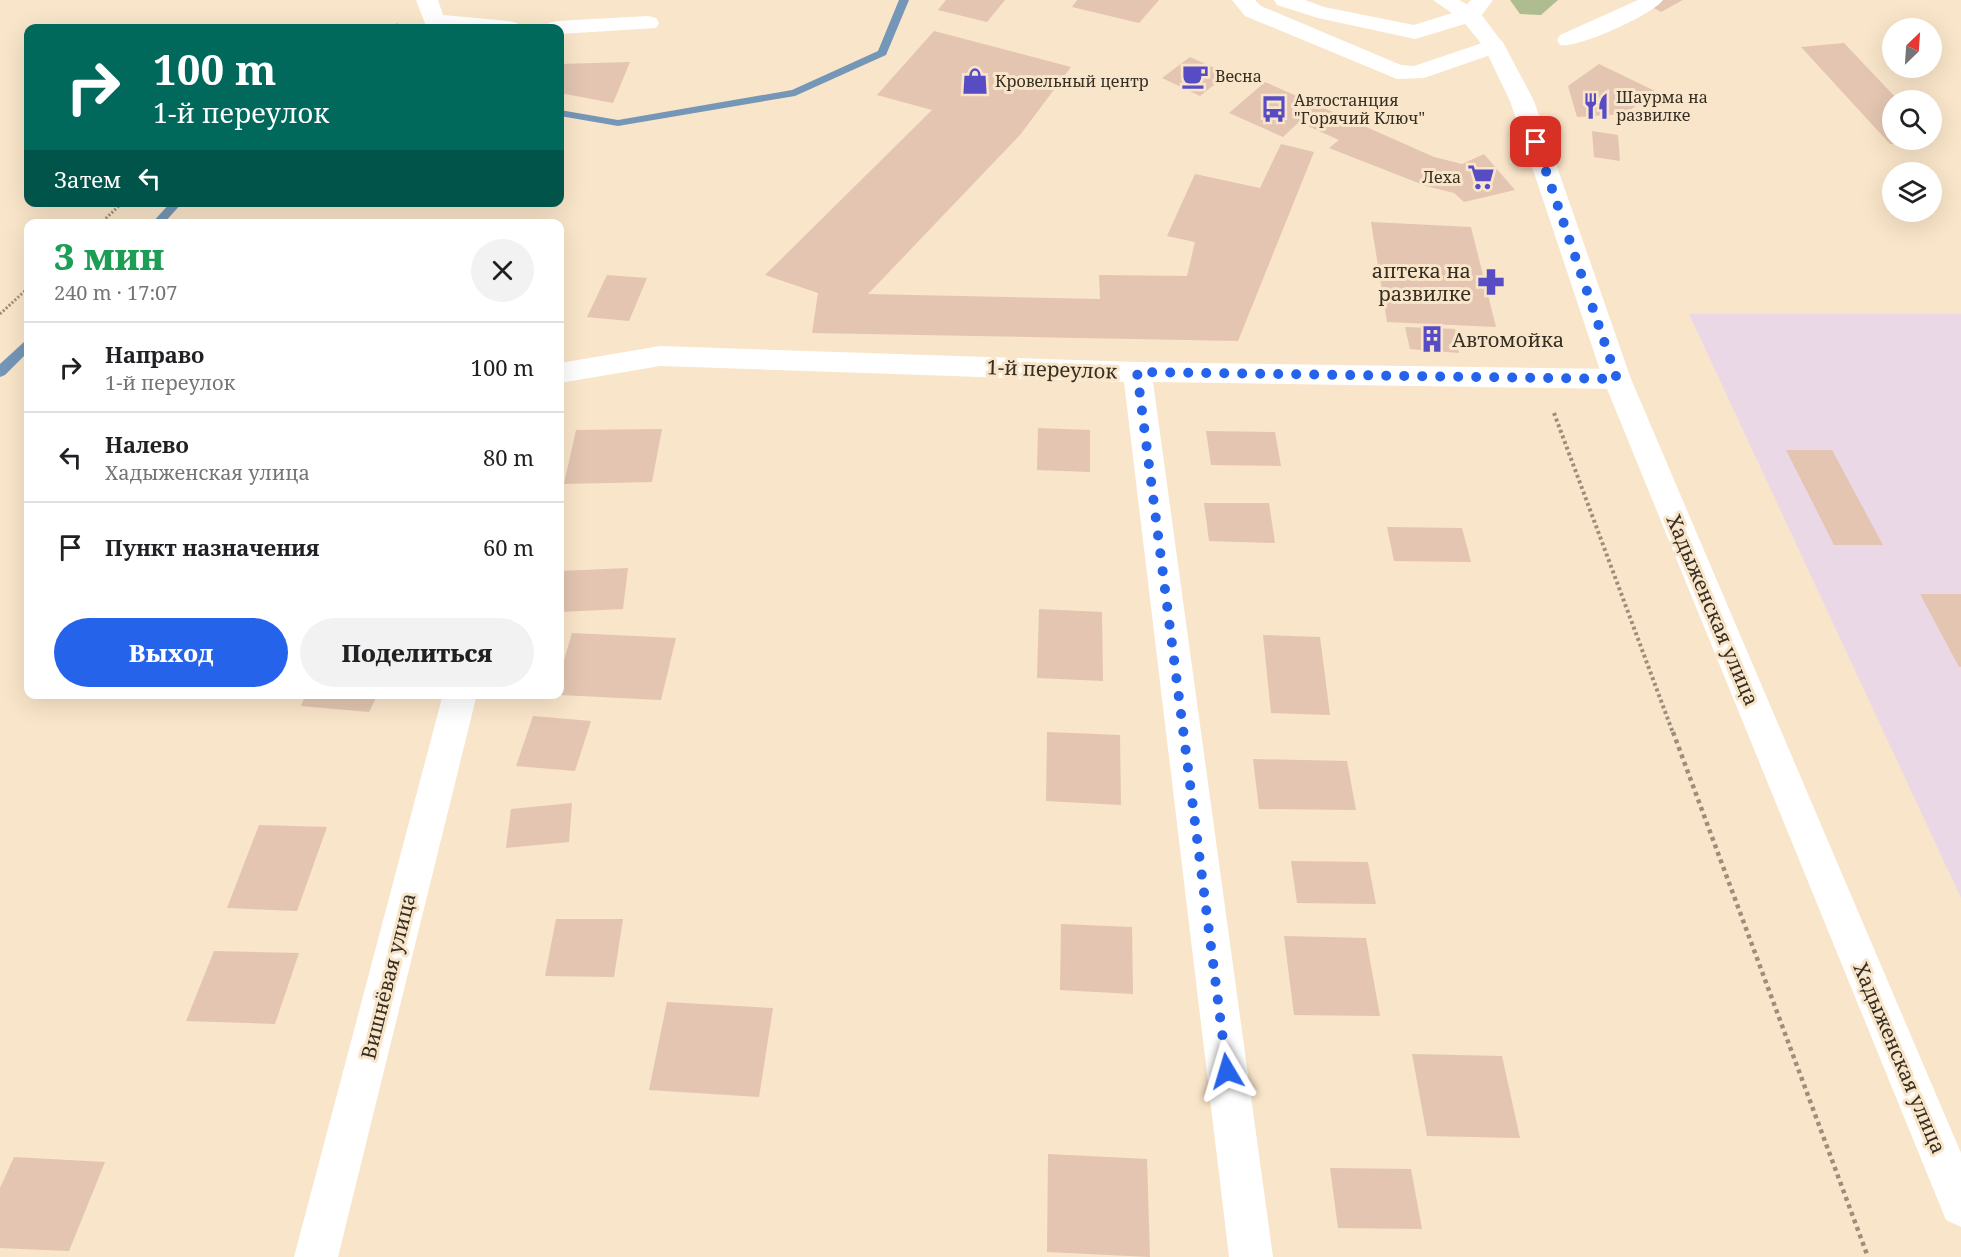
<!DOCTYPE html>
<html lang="ru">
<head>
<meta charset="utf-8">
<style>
  body { margin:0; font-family:"Noto Serif",serif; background:#f2f2f2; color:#202124; height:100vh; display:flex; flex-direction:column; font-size:22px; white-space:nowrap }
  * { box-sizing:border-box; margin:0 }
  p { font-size:20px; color:#757577 }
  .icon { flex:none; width:33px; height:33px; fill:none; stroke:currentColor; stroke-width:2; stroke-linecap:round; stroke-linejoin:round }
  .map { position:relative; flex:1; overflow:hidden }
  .panel { position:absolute; left:24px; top:219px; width:540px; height:480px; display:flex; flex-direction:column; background:#fff; border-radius:12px; box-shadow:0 6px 24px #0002 }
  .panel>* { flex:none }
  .banner { position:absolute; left:24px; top:24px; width:540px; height:183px; border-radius:12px; box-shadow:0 6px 24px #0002; background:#00695c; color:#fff; overflow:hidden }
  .needle { width:39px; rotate:25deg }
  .fabs { position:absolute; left:1882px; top:18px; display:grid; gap:12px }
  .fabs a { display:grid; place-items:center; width:60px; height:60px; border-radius:50%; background:#fff; box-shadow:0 6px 24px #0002; font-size:30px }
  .pin { position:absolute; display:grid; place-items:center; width:51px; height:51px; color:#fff; margin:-26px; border-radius:12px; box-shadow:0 3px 9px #0006 }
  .me { position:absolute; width:66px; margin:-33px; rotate:353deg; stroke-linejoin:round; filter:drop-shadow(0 0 4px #0008) }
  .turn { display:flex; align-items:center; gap:21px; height:126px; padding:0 30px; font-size:27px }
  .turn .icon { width:78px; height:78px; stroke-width:2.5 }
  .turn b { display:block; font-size:42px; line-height:51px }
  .then { display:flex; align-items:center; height:57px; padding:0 30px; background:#0003; gap:12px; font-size:22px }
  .round { display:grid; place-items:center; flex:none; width:63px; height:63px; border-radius:32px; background:#f2f2f2 }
  .head { display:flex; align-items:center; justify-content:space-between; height:102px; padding:0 30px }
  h1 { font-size:36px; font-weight:800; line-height:45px; color:#1e9e55 }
  .cta { display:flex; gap:12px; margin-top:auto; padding:12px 30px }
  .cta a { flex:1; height:69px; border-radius:36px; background:#2563eb; color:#fff; font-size:24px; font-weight:800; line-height:69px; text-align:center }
  .cta a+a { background:#f2f2f2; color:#202124 }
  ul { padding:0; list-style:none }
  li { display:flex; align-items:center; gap:18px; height:90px; padding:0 30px; border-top:2px solid #e0e0e0 }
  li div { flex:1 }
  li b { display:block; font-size:22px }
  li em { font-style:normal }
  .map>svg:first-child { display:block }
  .industrial { fill:#ebd8e7 }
  .green { fill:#afbc8f }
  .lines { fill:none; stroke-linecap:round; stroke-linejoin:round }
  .stream { fill:#7496b7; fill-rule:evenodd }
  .building { fill:#e3c5b1 }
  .path-far2 { stroke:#9c8e7a; stroke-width:3; stroke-dasharray:2 2; stroke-linecap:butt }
  .path-far1 { stroke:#9c8e7a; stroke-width:4; stroke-dasharray:3 3; stroke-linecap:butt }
  .path { stroke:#9c8e7a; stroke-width:4.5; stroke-dasharray:4 4; stroke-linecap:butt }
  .minor { fill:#fff; fill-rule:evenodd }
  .major { fill:#fff; fill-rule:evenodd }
  .route { stroke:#2563eb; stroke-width:10; stroke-dasharray:0 18 }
  .labels { text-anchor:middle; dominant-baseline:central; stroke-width:6; stroke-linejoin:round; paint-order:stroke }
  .far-poi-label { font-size:16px; fill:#352e23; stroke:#f9e5c9; text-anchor:start }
  .poi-label { font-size:20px; fill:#352e23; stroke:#f9e5c9; text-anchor:end }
  .street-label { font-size:20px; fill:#352e23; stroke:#f9e5c9 }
</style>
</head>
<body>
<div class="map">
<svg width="1961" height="1257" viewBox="0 0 1961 1257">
  <rect width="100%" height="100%" fill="#f9e5c9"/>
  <path class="industrial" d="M1689,314H1961V898Z"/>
  <path class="green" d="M1510,0H1558L1541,15L1520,14Z"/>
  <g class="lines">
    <path class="stream" d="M899,0H909L886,55L795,96L618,126L560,116V110L618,120L792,90L878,51Z
      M171,202H183L163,224H151Z
      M28,341V352L5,375L0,377V364L24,342Z"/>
  </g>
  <path class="building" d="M946,0H1005L987,22L938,10Z
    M1077,0H1159L1139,23L1072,7Z
    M1639,0H1683L1661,12Z
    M934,31L1071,67L1020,135L868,294L1100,299L1099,275L1187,276L1195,242L1167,236L1195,174L1260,188L1281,144L1314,152L1238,341L812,333L818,293L765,275L932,110L877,95Z
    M1844,43L1898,100H1893V140L1932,141L1890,144L1801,47Z
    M1190,57L1228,74L1200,96L1162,78Z
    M630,62L613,103L560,93V64Z
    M1599,64L1655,91L1625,114L1577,117L1568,86Z
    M1265,82L1434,157L1462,164L1484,154L1515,190L1464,202L1454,193L1426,186L1329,148L1339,140L1299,122L1283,137L1229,113Z
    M1592,131L1618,135L1620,161L1594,157Z
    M1371,222L1471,227L1496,327L1387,322Z
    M607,275L647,278L629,321L587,317Z
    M1405,327L1455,329L1459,353L1410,349Z
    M1038,428L1090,430V472L1037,470Z
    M662,429L652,482L564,484L576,430Z
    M1206,431L1275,432L1281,466L1211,465Z
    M1786,450H1832L1883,545H1834Z
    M1204,503H1269L1275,543L1209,541Z
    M1387,527L1462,528L1471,562L1394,561Z
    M628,568L623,609L560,612V571Z
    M1920,594H1961V667H1959Z
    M1039,609L1102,612L1103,681L1037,678Z
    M572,633L676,638L661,700L560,695V674Z
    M1263,635L1320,637L1330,715L1271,713Z
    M306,694H378L369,712L301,706Z
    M533,716L591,721L575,771L516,766Z
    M1047,732L1120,735L1121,805L1046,801Z
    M1253,759L1347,761L1356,810L1259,809Z
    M572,803L569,842L506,848L511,809Z
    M259,825L327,827L297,911L227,908Z
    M1291,861L1368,862L1376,904L1297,903Z
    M556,919H623L614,977L545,976Z
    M1061,924L1132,927L1133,994L1060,990Z
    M1284,936L1366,938L1380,1016L1294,1015Z
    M214,951L299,953L275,1024L186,1021Z
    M667,1002L773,1008L759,1097L649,1090Z
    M1412,1054L1502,1056L1520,1138L1427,1136Z
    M1048,1154L1147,1159L1150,1257L1047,1252Z
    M14,1157L105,1162L69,1251L0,1248V1188Z
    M1330,1168L1411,1169L1422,1229L1338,1228Z"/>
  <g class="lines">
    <path class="path-far2" d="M384,28L398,25
      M100,224L123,202
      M0,314L28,288"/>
    <path class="path-far1" d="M1554,413L1673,733"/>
    <path class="path" d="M1673,732L1868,1257"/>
    <path class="minor" d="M416,0H438L443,15L509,21L517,23L520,28H444L426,26Z
      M1232,0H1255L1261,6L1401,65L1414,66L1494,39L1502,41L1505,46L1502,51L1424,78L1397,79L1245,16Z
      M1274,0H1305L1324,7L1414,25L1462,10L1471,0H1493L1478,20L1415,39L1318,18L1277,5Z
      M1638,0H1663C1652,15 1577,49 1560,45L1557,40L1560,35Z
      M648,16L656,18L659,23L656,28L560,34V28H546L549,23L557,21Z
      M660,346L1137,362L1617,369L1627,372L1631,379L1627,386L1617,389L1153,382L1273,1257H1229L1124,382L660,366L560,383V363Z
      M443,694H477L338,1257H294Z"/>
    <path class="major" d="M1433,0H1459L1478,10L1505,46L1534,101L1631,379L1961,1153V1227L1946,1220L1603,379L1510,101L1484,47L1462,20Z"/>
  </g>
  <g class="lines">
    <path class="route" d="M1227,1071L1137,372L1617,379L1536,142"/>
  </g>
  <defs>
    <symbol id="cafe-bare" viewBox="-9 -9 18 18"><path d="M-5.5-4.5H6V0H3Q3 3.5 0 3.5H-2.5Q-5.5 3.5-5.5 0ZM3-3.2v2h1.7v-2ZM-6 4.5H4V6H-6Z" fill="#574cc4" stroke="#f9e5c9" stroke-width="2.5" paint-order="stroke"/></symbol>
    <symbol id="shop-bare" viewBox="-9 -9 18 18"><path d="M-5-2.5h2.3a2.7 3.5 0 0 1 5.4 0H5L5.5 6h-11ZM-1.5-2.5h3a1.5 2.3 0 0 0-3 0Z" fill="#574cc4" stroke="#f9e5c9" stroke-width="2.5" paint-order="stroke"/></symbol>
    <symbol id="restaurant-bare" viewBox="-9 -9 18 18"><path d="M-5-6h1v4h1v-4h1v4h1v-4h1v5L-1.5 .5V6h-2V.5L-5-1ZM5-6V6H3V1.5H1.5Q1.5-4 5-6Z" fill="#574cc4" stroke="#f9e5c9" stroke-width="2.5" paint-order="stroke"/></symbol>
    <symbol id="bus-bare" viewBox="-9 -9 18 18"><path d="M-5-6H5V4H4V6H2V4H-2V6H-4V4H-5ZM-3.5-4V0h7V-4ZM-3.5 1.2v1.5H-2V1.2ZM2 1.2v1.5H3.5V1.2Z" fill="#574cc4" stroke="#f9e5c9" stroke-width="2.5" paint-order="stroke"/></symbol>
    <symbol id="supermarket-bare" viewBox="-9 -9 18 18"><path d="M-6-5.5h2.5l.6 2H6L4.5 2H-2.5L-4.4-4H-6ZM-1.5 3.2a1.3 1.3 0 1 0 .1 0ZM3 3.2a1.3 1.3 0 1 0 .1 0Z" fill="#574cc4" stroke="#f9e5c9" stroke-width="2.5" paint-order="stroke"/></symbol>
    <symbol id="pharmacy-bare" viewBox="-9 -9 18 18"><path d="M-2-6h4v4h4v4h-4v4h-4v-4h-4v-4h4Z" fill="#574cc4" stroke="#f9e5c9" stroke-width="2.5" paint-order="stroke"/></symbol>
    <symbol id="building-bare" viewBox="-9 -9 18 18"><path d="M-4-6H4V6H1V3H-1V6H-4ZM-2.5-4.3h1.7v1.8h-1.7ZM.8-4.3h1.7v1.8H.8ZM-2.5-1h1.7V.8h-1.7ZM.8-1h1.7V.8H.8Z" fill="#574cc4" stroke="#f9e5c9" stroke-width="2.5" paint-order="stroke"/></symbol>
  </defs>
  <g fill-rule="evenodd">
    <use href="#cafe-bare" x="1176" y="57" width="38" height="38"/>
    <use href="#shop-bare" x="956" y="62" width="38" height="38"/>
    <use href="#restaurant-bare" x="1577" y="87" width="38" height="38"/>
    <use href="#bus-bare" x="1255" y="90" width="38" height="38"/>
    <use href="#supermarket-bare" x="1462" y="158" width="38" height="38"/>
    <use href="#pharmacy-bare" x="1472" y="263" width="38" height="38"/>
    <use href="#building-bare" x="1413" y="320" width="38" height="38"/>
  </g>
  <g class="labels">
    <g class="far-poi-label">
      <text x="1215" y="76">Весна</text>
      <text x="995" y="81">Кровельный центр</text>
      <text x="1616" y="97">Шаурма на<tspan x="1616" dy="18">развилке</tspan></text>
      <text x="1294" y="100">Автостанция<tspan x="1294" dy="18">"Горячий Ключ"</tspan></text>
      <text x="1461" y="177" text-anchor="end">Леха</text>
    </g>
    <g class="poi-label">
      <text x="1471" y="270">аптека на<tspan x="1471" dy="23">развилке</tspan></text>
      <text x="1452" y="339" text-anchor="start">Автомойка</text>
    </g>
    <g class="street-label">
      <text transform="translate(1052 369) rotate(2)">1-й переулок</text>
      <text transform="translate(1713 610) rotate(67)">Хадыженская улица</text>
      <text transform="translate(388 976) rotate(-76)">Вишнёвая улица</text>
      <text transform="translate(1900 1058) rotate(67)">Хадыженская улица</text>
    </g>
  </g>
</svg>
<div class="fabs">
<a><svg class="needle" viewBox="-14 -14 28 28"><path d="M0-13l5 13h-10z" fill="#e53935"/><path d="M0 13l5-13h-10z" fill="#757577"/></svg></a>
<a><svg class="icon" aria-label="search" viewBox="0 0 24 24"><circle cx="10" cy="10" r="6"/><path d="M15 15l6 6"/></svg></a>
<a><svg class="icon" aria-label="layers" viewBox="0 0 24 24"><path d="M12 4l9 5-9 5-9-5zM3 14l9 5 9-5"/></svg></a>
</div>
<div class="pin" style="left:1536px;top:142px;background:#d93025"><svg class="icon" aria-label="arrive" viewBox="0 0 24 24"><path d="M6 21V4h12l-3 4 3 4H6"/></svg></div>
<svg class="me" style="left:1227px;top:1071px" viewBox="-20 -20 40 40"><path d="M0-17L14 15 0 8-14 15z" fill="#2563eb" stroke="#fff" stroke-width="4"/></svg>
<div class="banner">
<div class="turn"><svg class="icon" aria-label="right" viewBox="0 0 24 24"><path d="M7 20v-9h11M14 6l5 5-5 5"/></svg><div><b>100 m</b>1-й переулок</div></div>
<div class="then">Затем<svg class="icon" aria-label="left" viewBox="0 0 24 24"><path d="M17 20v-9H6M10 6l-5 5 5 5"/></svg></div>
</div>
<section class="panel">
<div class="head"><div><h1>3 мин</h1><p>240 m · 17:07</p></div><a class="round"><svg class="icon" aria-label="close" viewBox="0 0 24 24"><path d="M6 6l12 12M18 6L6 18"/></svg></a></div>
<ul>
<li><svg class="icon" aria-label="right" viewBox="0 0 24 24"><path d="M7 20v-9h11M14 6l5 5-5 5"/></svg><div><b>Направо</b><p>1-й переулок</p></div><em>100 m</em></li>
<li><svg class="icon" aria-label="left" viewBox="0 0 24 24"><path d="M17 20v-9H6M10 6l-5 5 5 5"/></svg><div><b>Налево</b><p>Хадыженская улица</p></div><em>80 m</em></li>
<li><svg class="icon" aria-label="arrive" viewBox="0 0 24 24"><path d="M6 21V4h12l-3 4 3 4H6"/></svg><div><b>Пункт назначения</b></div><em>60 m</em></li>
</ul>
<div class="cta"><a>Выход</a><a>Поделиться</a></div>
</section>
</div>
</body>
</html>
